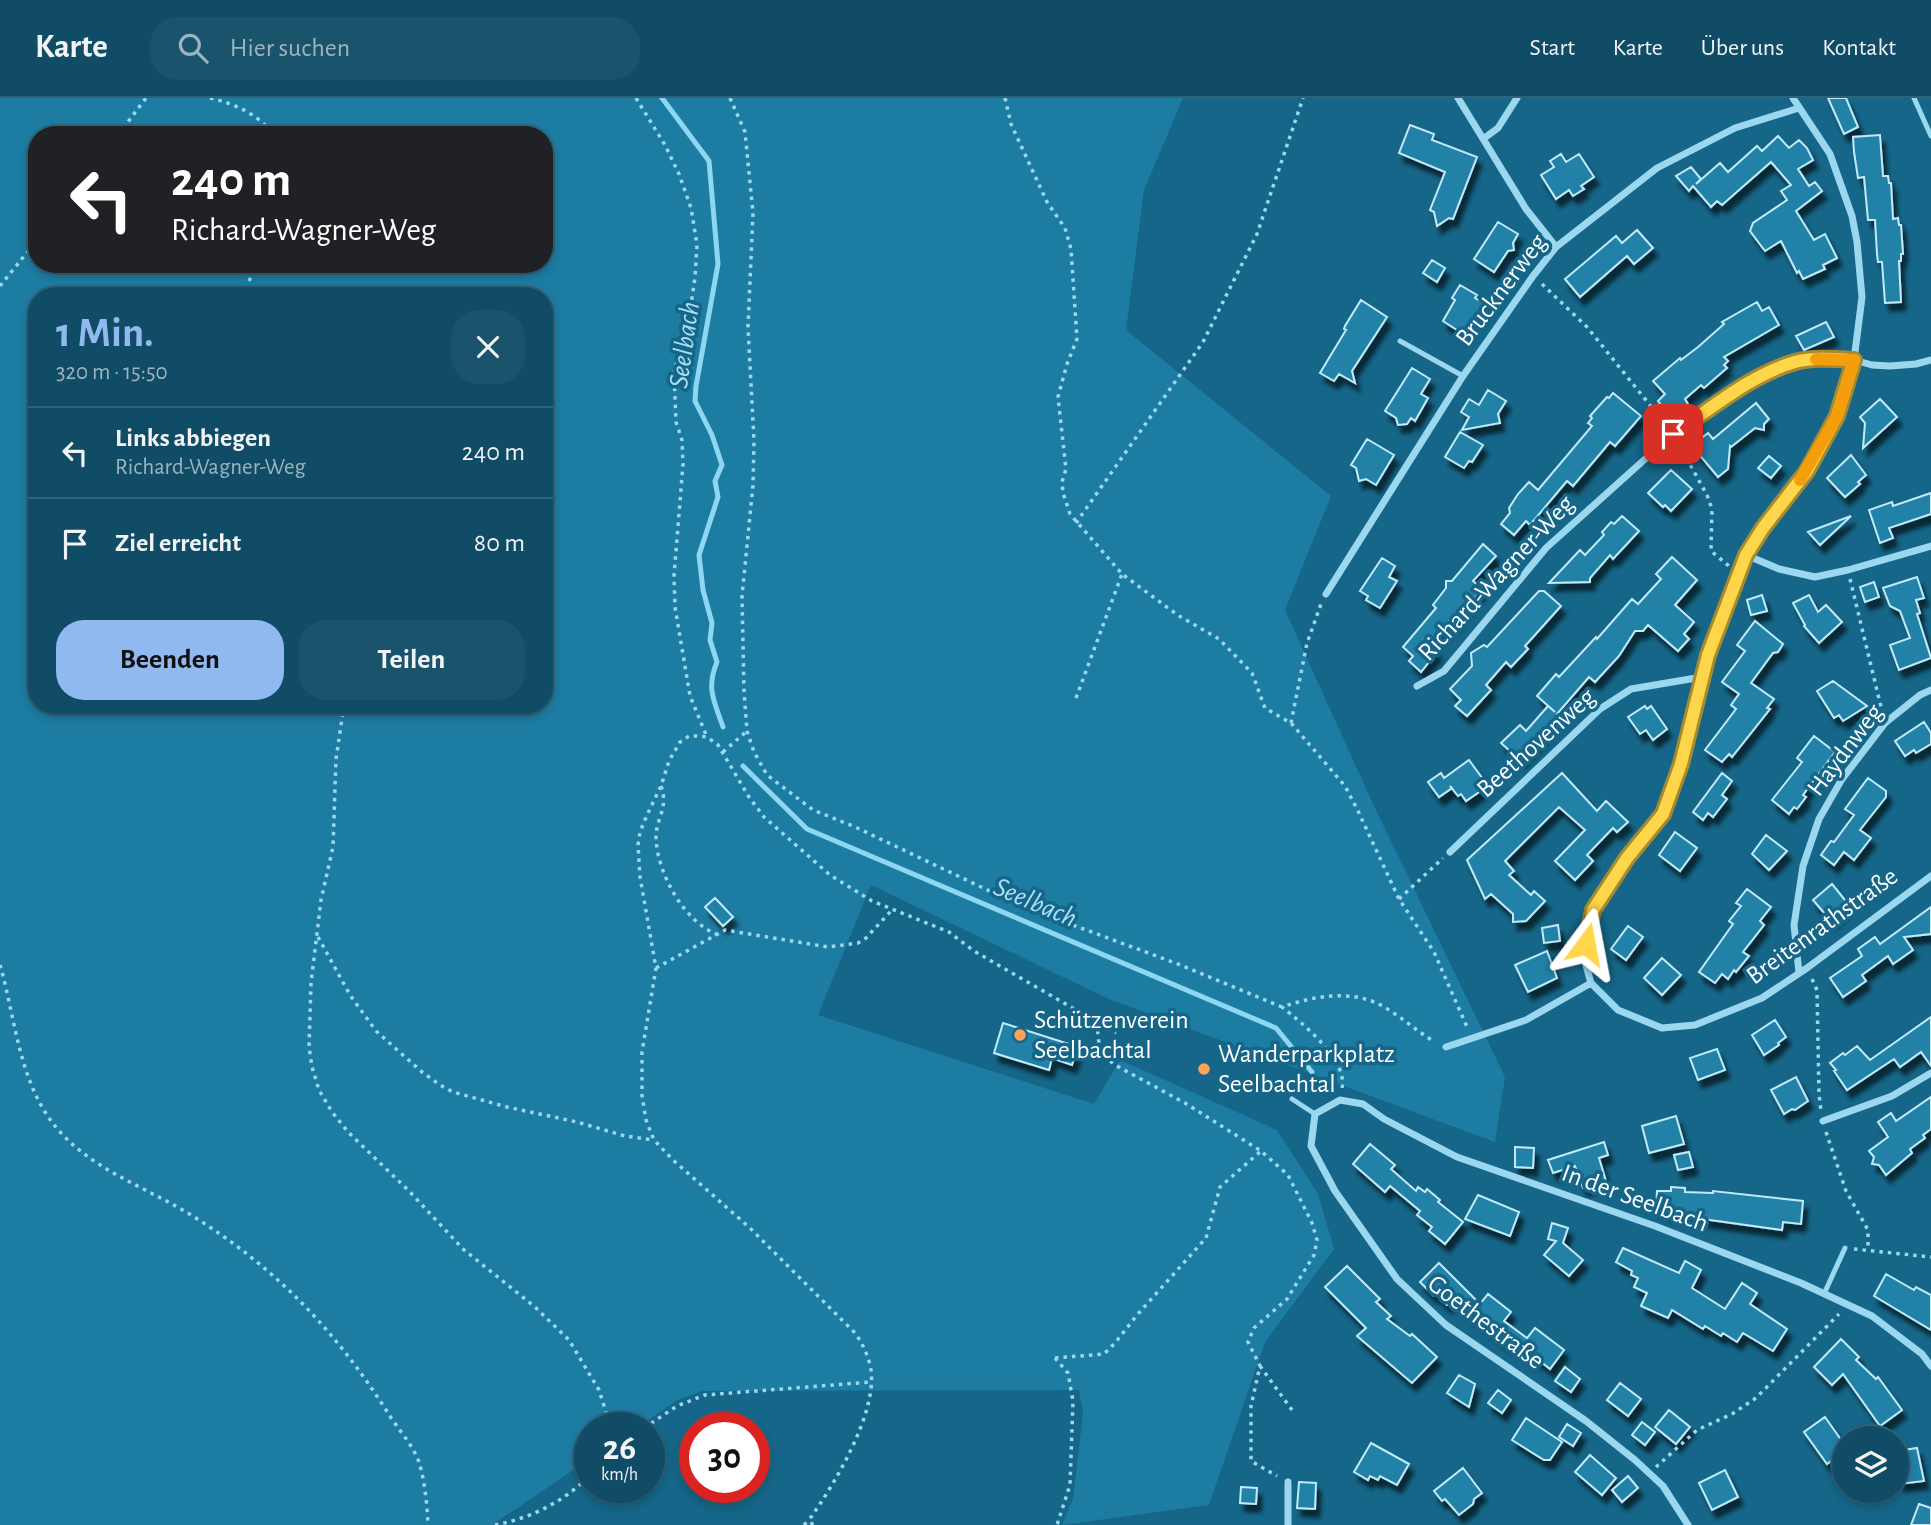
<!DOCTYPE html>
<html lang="de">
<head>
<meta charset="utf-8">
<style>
  body { margin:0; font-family:"Alegreya Sans",sans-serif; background:#19536c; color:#f1f3f6; height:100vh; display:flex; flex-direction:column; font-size:26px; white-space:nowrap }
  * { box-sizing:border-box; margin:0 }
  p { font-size:23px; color:#9cb4bf }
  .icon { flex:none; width:38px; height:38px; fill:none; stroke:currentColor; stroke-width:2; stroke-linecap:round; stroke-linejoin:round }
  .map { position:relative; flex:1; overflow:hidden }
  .drawer { position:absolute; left:28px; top:189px; width:525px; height:427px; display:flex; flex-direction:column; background:#104c66; border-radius:28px; box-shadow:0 4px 10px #0003,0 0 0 2px #30637a }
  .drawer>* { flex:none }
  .hud { position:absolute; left:28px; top:28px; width:525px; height:147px; border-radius:28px; box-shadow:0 4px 10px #0003,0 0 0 2px #30637a; background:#202124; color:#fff; overflow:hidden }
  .tools { position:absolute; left:1832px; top:1328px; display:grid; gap:14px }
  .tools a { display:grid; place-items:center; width:77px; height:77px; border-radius:50%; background:#104c66; box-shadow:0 4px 10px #0003,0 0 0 2px #30637a; font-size:35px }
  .speed { position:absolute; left:574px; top:1314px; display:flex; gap:14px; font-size:35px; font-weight:700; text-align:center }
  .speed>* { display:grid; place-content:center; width:91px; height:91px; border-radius:50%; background:#104c66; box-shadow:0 4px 10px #0003,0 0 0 2px #30637a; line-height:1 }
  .speed small { font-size:18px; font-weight:400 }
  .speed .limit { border:10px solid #d22; background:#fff; color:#111 }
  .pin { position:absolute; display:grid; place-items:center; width:60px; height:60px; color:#fff; margin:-30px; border-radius:14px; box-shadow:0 4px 10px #0006 }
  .me { position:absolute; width:77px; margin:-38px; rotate:13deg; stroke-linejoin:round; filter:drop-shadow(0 0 5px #0008) }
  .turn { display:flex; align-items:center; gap:24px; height:147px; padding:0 28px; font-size:32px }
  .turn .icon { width:91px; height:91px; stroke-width:2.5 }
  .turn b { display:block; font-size:49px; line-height:60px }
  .round { display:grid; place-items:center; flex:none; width:74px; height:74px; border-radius:28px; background:#19536c }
  .overview { display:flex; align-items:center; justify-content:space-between; height:119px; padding:0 28px }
  h1 { font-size:42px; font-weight:700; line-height:52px; color:#90b9f0 }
  .primary-button { display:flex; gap:14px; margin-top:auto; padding:14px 28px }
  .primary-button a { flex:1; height:80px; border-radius:28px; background:#90b9f0; color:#111; font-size:28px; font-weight:700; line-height:80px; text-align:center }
  .primary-button a+a { background:#19536c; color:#f1f3f6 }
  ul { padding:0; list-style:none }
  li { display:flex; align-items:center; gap:21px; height:91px; padding:0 28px; border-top:2px solid #30637a }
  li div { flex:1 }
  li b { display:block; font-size:26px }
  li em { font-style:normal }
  header { display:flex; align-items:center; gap:42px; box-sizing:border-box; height:98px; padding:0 35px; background:#104c66; border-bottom:2px solid #30637a }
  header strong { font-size:33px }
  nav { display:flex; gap:38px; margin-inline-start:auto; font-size:24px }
  .search { width:490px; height:63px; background:#19536c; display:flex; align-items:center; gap:18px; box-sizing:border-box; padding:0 24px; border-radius:28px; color:#9cb4bf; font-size:26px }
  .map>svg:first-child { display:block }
  .green { fill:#1d7ca2; fill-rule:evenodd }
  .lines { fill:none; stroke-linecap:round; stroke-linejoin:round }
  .stream { stroke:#8dd7f2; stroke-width:5 }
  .building { fill:#2381a7; stroke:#c1ebfb; stroke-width:2; filter:url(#shadow) }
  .path { stroke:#9bd7ef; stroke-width:3.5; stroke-dasharray:3.5 5; stroke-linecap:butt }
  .lane { stroke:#9bd7ef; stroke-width:5 }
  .street { stroke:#9bd7ef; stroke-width:7 }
  .route-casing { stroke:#a68a30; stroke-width:18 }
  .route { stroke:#ffd54a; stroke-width:12 }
  .slow { stroke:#f59e0b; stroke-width:12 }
  .poi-dot { fill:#ffa259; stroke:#156688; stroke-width:2.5 }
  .labels { text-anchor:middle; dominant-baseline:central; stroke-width:7; stroke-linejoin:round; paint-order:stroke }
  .street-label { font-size:26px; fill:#fff; stroke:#156688 }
  .poi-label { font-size:26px; fill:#fff; stroke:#156688; text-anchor:start }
  .water-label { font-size:28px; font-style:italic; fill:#a7e0f6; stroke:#156688 }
</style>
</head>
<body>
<header>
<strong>Karte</strong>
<div class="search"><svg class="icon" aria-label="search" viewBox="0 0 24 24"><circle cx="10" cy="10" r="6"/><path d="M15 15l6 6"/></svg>Hier suchen</div>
<nav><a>Start</a><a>Karte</a><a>Über uns</a><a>Kontakt</a></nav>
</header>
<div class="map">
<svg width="1931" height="1427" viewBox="0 0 1931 1427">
  <defs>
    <filter id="shadow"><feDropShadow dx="4.5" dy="8" stdDeviation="2" flood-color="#0009"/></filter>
  </defs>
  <rect width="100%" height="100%" fill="#156688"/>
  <path class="green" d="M0,0H1183L1144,92L1126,232L1331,398L1285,512L1374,708L1505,979L1495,1044L1109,901L871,787L818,917L1094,1006L1120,962L1277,1032L1318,1096L1334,1151L1265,1244L1209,1407L1062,1427L1073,1401L1083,1315L1079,1292L702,1293L678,1302L636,1330H590V1361L492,1427H0ZM37,37H544V166H37ZM37,198H544V607H37Z"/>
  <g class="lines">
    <path class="stream" d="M662,0L709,63L718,166L696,288L695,303L712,337L722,367L715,383L718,399L699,457L703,492L712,525L710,542L717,564C706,590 714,603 723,629
      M743,668L807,731L1276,930L1312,974"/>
  </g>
  <path class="building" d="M1828,0H1846L1858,29L1844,36Z
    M1410,27L1434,36L1432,42L1477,59L1453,121L1449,120L1437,128L1434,114L1430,112L1445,74L1399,55Z
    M1880,37L1883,78H1888L1889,85H1891L1893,121L1898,120L1899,127H1901L1903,156H1901V163H1899L1901,204L1885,205L1882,164H1878L1877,156L1875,122H1868L1864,79L1858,80L1854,54L1853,39Z
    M1778,38L1789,50L1799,42L1807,50L1813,62L1798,71L1809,88L1815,84L1822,93L1796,113L1814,142L1825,136L1837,160L1823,167L1825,171L1803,181L1799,173L1797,175L1781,143L1765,153L1750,133L1753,125L1787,102L1781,93L1791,87L1771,64L1722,107L1717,103L1711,109L1693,88L1689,93L1676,78L1691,69L1701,81L1696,86L1720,65L1728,74L1757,48L1762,53Z
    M1561,56L1566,64L1579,56L1594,79L1581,88L1584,91L1573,98L1569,92L1556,101L1541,77L1554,69L1550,63Z
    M1498,124L1518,136L1513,145L1514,152L1508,153L1494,174L1474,161Z
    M1637,132L1653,150L1634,166L1627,158L1580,199L1565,181L1616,138L1622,145Z
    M1432,162L1445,170L1437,184L1423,175Z
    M1460,187L1477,197L1475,200L1485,206L1463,236L1443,223L1455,202L1452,200Z
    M1361,202L1387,219L1352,273L1355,285L1339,276L1334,283L1320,275L1346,232L1344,231L1345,228Z
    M1757,204L1762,213L1769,209L1779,227L1724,259L1728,263L1724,267L1727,270L1704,290L1701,287L1685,301L1689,308L1681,314L1676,309L1668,316L1658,303L1665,296L1653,283L1680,260L1681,262L1698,249L1724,226L1722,224Z
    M1826,224L1834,239L1804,252L1796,238Z
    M1412,270L1430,281L1421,296L1428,300L1415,323L1411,320L1407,326L1398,327L1396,320L1385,313Z
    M1488,292L1506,303L1498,316L1500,325L1462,332L1469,319L1461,314L1469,301L1479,307Z
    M1613,295L1641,318L1615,348L1610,344L1573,388L1567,383L1530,427L1526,423L1514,437L1501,426L1510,415L1509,410L1518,396L1529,384L1538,392L1592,328L1588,325L1592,320L1590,318L1607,299L1609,300Z
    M1880,301L1897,319L1863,350L1865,325L1860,319Z
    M1756,305L1769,321L1764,326V332L1755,330L1731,349L1730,348L1728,371L1718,379L1692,348L1708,335L1713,341Z
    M1460,334L1483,347L1472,364L1469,363L1464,370L1445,359Z
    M1367,341L1394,357L1376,387L1366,381L1359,383L1356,370L1351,367Z
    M1851,357L1866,377L1858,384L1860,386L1845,399L1827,380Z
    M1769,358L1781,368L1771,380L1758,370Z
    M1671,372L1692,391L1671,413L1665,407L1663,409L1648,395Z
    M1931,395V416L1889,430L1893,440L1880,445L1869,412L1892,404L1893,408Z
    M1622,418L1639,433L1613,461L1610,457L1590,480V484L1549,485L1580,452L1585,457L1604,437L1602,434L1611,424L1614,426Z
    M1851,418L1820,447L1808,434Z
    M1483,446L1496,458L1473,483L1482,491L1454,525L1450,522L1429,548L1437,554L1421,574L1409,563L1413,558L1403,549L1436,510L1433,507L1446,490V483H1452Z
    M1672,459L1697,482L1675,507L1694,524L1684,536L1689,541L1678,553L1648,527L1643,533H1635L1619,558L1595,584L1589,579L1557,616L1560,619L1520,662L1501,645L1520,627L1526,633L1548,608L1555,614L1537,598L1556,576L1559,579L1596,539L1597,541L1632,501L1638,506L1661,481L1656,476Z
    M1382,460L1395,468L1389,479L1397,483L1380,510L1366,502L1368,498L1360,493Z
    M1917,479L1924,500L1916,502L1920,515L1917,516L1931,560L1899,572L1890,547L1910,540L1900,513L1890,508L1883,490Z
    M1874,484L1879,499L1865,504L1860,489Z
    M1539,493H1544L1561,508L1525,548L1528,551L1511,569L1506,564L1486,587L1491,592L1467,618L1455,608L1461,602L1450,591L1472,568L1471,555L1484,547L1487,549Z
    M1762,497L1767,513L1751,517L1747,502Z
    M1809,497L1818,514L1826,507L1842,524L1819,545L1804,528L1805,527L1793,505Z
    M1755,523L1783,546L1778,554L1773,555L1751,585L1774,601L1767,610L1770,611L1732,659L1729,656L1722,664L1705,652L1736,611L1731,607L1739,596L1722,584L1745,553L1737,547Z
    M1833,583L1867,608L1843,623L1839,617L1834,620L1817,593Z
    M1645,608L1647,611L1651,608L1667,631L1653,642L1646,632L1640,636L1628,619Z
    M1924,624L1931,635V646L1916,655L1914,652L1905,658L1895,643Z
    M1814,638L1835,654L1803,697L1806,699L1797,711L1794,709L1789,716L1772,702L1802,664L1797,660Z
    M1469,662L1488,688L1466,703L1461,696L1458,698L1450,688L1452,690L1439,699L1428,684L1441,675L1444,680Z
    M1562,675L1597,713L1606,703L1628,724L1617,734L1613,730L1587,757L1593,763L1575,782L1555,763L1585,732L1559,709L1505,763L1514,773L1509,777L1531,797L1534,793L1545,803L1526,823L1513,824V816L1491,796L1485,801L1467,762Z
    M1722,675L1732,683L1722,697L1727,701L1713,719L1708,715L1703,722L1693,714Z
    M1868,680L1886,693V699L1860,732L1871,740L1854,762L1844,754L1834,767L1821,757L1831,743L1834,744L1854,717L1845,711Z
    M1675,734L1697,750L1680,773L1659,757Z
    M1766,737L1787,753L1769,772L1752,756Z
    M1832,786L1849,807L1831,823L1813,802Z
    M1747,791L1771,809L1760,823L1764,827L1743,854L1749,858L1736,874L1734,872L1728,881L1722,876L1715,885L1699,874L1733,826L1729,823L1741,808L1736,805Z
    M715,800L733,819L723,828L705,809Z
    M1931,809V836L1904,839L1913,852L1893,866L1888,858L1862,877L1866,883L1843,899L1830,880L1862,858L1858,851L1875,839L1880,846Z
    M1558,827L1560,843L1544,845L1542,830Z
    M1628,828L1643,839L1626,862L1611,851Z
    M1547,853L1557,880L1528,894L1515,867Z
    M1662,860L1681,877L1662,897L1644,880Z
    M1931,919V968L1921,954L1900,969L1894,961L1847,992L1834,973L1836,972L1830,965L1843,955L1845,957L1857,948L1870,962Z
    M1775,922L1786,939L1778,945L1779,947L1764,957L1752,937Z
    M1003,925L1078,949L1072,967L1052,960L1049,972L994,955Z
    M1717,951L1725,972L1698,982L1690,960Z
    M1796,979L1808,1003L1795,1012L1792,1011L1784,1016L1771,992Z
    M1931,999V1031L1923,1037L1925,1040L1910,1051L1912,1055L1886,1077L1879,1067L1872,1066L1874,1059L1869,1053L1888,1039L1878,1024L1891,1015L1896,1023Z
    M1676,1018L1684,1046L1649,1055L1642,1028Z
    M1604,1044L1608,1057L1599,1060L1606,1083L1583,1090L1575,1068L1553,1075L1548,1062Z
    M1370,1046L1395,1067L1391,1071L1416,1093L1418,1089L1425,1094L1427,1091L1440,1102L1438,1104L1463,1124L1445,1146L1429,1133L1432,1129L1417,1117L1420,1113L1390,1088L1385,1094L1353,1066Z
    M1515,1049L1534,1050L1533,1070L1515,1069Z
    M1689,1054L1693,1069L1678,1072L1674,1057Z
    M1671,1089L1685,1090V1094L1713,1095V1093L1803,1103L1801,1126L1783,1124L1782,1132L1710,1122L1698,1120V1116L1665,1115V1111H1656L1657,1093H1671Z
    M1478,1097L1519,1114L1510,1138L1465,1121Z
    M1552,1125L1568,1130L1563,1145L1583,1162L1569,1178L1544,1157L1556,1143L1548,1141Z
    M1623,1150L1679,1175L1685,1163L1701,1172L1692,1190L1725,1211L1742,1185L1757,1195L1750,1206L1787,1231L1773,1253L1743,1235L1737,1244L1723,1235L1721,1238L1705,1228L1703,1231L1672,1212L1668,1220L1641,1208L1647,1195L1634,1189L1638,1180L1631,1177L1632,1173L1616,1164Z
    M1439,1165L1480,1206L1488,1196L1511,1214L1504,1223L1527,1240L1535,1230L1564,1252L1550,1271L1535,1259L1533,1263L1511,1246L1509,1248L1452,1203L1447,1207L1435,1195L1433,1197L1420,1184Z
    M1347,1168L1380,1201L1376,1204L1391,1218L1387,1221L1410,1238L1412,1236L1437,1259L1412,1285L1357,1238L1366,1230L1325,1189Z
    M1886,1176L1914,1192L1916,1189L1931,1197V1232L1874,1198Z
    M1841,1241L1859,1259L1856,1262L1876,1281L1878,1279L1902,1312L1880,1328L1843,1276L1832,1287L1814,1269Z
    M1565,1269L1580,1281L1571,1294L1555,1283Z
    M1459,1277L1475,1286L1469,1309L1447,1295Z
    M1620,1285L1641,1301L1628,1318L1607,1302Z
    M1498,1292L1511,1302L1502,1315L1488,1305Z
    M1669,1312L1690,1329L1676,1346L1655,1329Z
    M1825,1319L1844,1346V1353L1827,1366L1804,1334Z
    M1526,1320L1562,1344L1550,1362H1544L1512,1342Z
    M1642,1324L1655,1334L1645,1347L1632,1337Z
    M1567,1326L1581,1335L1573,1348L1559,1339Z
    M1371,1345L1409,1366L1397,1387L1380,1378L1378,1382L1370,1378L1368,1382L1354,1374Z
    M1917,1350L1924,1383L1900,1386L1897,1353Z
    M1590,1357L1616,1380L1602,1397L1575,1374Z
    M1463,1370L1482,1395L1474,1401L1473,1406L1459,1417L1445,1401L1442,1403L1434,1393Z
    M1725,1372L1738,1399L1712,1412L1699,1385Z
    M1628,1378L1638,1390L1622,1404L1612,1392Z
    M1299,1384L1316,1385L1315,1411L1297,1410Z
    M1241,1389L1257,1390L1256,1406L1240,1405Z
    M1919,1406L1931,1410V1427H1911Z"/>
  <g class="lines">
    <path class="path" d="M210,0C235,6 258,16 274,37
      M636,0L665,47L679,76L691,110L697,147L695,179L691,207L674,275L676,324L682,342L683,366L674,478L675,509L690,598L707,639
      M730,0L745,34L753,115L748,229L754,343L753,387L742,498L744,593L747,633L754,654L767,677L813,712L853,728L1019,807L1178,866L1282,909
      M1005,0L1011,26L1047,104L1065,130L1071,151L1077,241L1067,266L1058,299L1066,371L1062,384L1063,395L1070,416L1122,476L1179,518L1219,541L1252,575L1265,610L1291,625L1345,688L1358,713L1399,801L1434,854L1467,929
      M118,37L146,0
      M1542,186L1587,229L1666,327
      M0,188L37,142
      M241,198L258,166
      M1678,345L1707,397L1712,411L1711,453L1729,468
      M1076,425L1203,244L1257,136L1303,0
      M1850,481L1882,613
      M1076,600L1122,476
      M344,607L336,661L333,749L321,802L311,885L309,949L312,969L319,992L332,1014L349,1035L409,1093L463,1151L535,1209L569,1242L599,1292L611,1330
      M1291,625L1307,545L1321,506
      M723,654L747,633
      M661,688C669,711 656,719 656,740C657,775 685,826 719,837
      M1399,801L1443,760
      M318,839L350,897L376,933L422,974L440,987L453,994L507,1009L577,1024L625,1038L653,1042
      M0,867C14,915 18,971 45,1014C79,1068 139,1085 191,1117C275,1169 335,1232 388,1315C397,1330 413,1347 419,1364C425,1384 427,1406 428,1427
      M656,870L725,832L828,849L858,845L866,840L891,813
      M1812,881L1817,892L1819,996L1821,1013
      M1098,924C1097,944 1099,954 1115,967L1185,1005L1261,1053L1288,1077L1312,1125L1317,1142L1314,1157L1287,1201L1254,1230L1248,1244L1260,1268L1251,1308V1363L1277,1378
      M1342,990C1348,962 1302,925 1282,909C1317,897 1357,890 1389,912C1405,922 1418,934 1435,944
      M1826,1034L1846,1093L1868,1132V1152
      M1854,1151L1931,1159
      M1055,1260L1104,1256L1115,1245L1137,1217L1206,1140L1220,1089L1261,1053
      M1055,1260L1068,1275L1073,1303L1070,1387L1057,1427
      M1260,1268L1292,1312
      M644,1330L677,1308L705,1297L871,1284
      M1656,1369L1697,1332L1732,1316L1756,1300L1839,1216
      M495,1427C531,1420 564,1404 590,1377
      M804,1427L809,1422
      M813,1427L809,1422C834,1387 877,1316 871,1272C869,1259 863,1247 856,1236L750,1130L673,1062L654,1042L646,1022L642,997V954L656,870L640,779L638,747L640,734L647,717L661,688L669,663L680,644L689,638H697L707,639L718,647L749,699L764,719L830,777L872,803L949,834L974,853L1116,935"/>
    <path class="lane" d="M1914,0L1931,38
      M1400,243L1463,278
      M1292,1001L1315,1016
      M1824,1196L1845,1150"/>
    <path class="street" d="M1458,0L1526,111L1556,149
      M1793,0L1830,56L1852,118L1857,144L1862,199L1854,262L1837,318L1807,373L1763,430L1746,457L1708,557L1681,666L1663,715L1627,760L1593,812L1587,832L1584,860L1591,885L1618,912L1662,930L1695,927L1762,900L1807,870L1931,778
      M1483,41L1498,30L1517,0
      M1746,457L1779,471L1815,479L1848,472L1931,448
      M1326,496L1463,278L1533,178L1556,149L1657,70L1735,30L1799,10
      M1417,588L1444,573L1546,450L1673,336L1752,284L1774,272L1809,261L1854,262L1872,267L1890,268L1916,266L1931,262
      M1450,754L1600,611L1631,591L1702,579
      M1799,875L1794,827L1803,768L1819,721L1842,681L1885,625L1920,597L1931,592
      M1446,949L1526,922L1591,885
      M1823,1023L1892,998L1931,975
      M1288,1384V1427
      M1688,1427L1663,1388L1635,1362L1586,1323L1446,1227L1397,1181L1335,1093L1311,1048L1315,1016L1340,1002L1363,1006L1384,1021L1457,1059L1655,1128L1801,1185L1872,1218L1922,1256L1931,1268"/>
  </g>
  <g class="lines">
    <defs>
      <path id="route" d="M1586,846L1593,812L1627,760L1663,716L1681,666L1708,557L1746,457L1763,430L1807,373L1837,318L1854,262C1835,261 1814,259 1795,264C1750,277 1711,311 1673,336"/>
    </defs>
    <use href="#route" class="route-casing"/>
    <use href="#route" class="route"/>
    <path class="slow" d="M1800,382L1837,318L1854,262L1816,261"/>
  </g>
  <g class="poi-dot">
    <circle cx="1020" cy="937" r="7"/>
    <circle cx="1204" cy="971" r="7"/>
  </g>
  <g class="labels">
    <g class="street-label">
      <text transform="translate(1501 192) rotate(-53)">Brucknerweg</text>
      <text transform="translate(1496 480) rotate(-47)">Richard-Wagner-Weg</text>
      <text transform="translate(1536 645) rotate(-42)">Beethovenweg</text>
      <text transform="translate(1845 652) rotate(-53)">Haydnweg</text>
      <text transform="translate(1822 828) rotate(-36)">Breitenrathstraße</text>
      <text transform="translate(1635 1100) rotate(20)">In der Seelbach</text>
      <text transform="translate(1486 1224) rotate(37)">Goethestraße</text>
    </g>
    <g class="poi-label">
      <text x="1034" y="922">Schützenverein<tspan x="1034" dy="30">Seelbachtal</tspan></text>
      <text x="1218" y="956">Wanderparkplatz<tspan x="1218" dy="30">Seelbachtal</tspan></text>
    </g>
    <g class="water-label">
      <text transform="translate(685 247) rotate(-82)">Seelbach</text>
      <text transform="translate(1035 805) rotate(23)">Seelbach</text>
    </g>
  </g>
</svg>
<div class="tools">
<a><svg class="icon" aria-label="layers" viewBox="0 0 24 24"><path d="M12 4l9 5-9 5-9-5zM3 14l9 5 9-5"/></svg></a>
</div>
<div class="speed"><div>26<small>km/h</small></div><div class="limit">30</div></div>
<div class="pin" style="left:1673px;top:336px;background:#d93025"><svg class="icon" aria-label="arrive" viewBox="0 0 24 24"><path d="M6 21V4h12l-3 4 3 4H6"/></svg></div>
<svg class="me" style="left:1586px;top:846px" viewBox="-20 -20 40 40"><path d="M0-17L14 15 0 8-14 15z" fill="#ffd54a" stroke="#fff" stroke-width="4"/></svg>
<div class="hud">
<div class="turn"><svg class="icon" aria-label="left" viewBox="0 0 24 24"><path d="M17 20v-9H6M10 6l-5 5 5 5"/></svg><div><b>240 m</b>Richard-Wagner-Weg</div></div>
</div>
<section class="drawer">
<div class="overview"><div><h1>1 Min.</h1><p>320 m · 15:50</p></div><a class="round"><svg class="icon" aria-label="close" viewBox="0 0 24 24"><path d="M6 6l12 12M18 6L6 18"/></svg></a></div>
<ul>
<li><svg class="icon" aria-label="left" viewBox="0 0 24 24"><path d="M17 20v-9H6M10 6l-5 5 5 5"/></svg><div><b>Links abbiegen</b><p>Richard-Wagner-Weg</p></div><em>240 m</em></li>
<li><svg class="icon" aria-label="arrive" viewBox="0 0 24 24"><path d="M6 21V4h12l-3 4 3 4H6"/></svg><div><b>Ziel erreicht</b></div><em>80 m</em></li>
</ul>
<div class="primary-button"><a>Beenden</a><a>Teilen</a></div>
</section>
</div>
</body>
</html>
